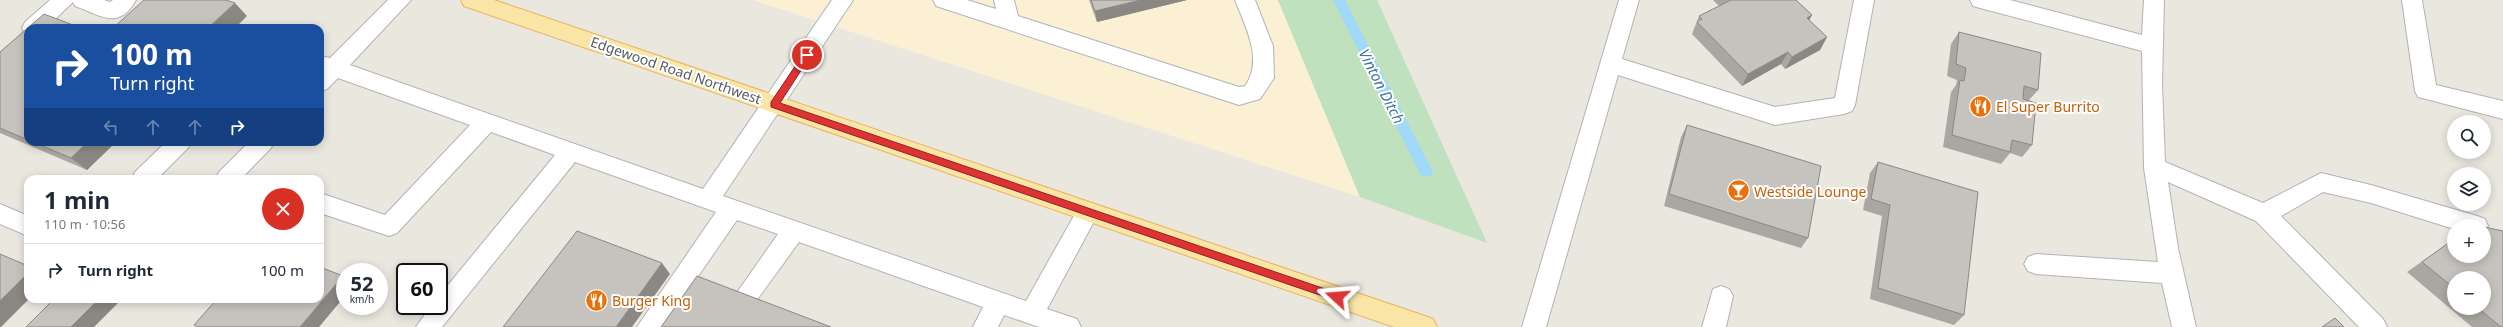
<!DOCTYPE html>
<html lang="en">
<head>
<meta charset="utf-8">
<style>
  body { margin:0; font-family:"Noto Sans",sans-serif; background:#f2f2f3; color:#1f2937; height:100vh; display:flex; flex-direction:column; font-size:15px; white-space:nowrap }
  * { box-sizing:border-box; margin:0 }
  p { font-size:13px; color:#747a83 }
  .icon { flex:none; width:22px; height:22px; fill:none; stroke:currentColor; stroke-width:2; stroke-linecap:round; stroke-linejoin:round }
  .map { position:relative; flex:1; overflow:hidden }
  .details { position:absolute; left:24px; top:175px; width:300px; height:128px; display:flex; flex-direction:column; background:#fff; border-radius:12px; box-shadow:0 2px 10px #0003 }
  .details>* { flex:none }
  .hud { position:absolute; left:24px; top:24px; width:300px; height:122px; border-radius:12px; box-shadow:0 2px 10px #0003; background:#1a4fa0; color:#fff; overflow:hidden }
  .controls { position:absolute; left:2447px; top:115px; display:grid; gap:8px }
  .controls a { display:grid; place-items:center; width:44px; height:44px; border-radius:50%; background:#fff; box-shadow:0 2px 10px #0003; font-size:20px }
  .speed { position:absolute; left:336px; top:263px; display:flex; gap:8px; font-size:20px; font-weight:700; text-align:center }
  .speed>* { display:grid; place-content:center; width:52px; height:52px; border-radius:50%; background:#fff; box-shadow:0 2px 10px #0003; line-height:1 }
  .speed small { font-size:10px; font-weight:400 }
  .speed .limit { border:2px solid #111; border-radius:6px; background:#fff; color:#111 }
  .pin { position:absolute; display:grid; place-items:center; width:34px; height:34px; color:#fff; margin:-17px; border:2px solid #fff; border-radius:50%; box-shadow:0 1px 4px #0007 }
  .me { position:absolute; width:44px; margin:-22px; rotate:289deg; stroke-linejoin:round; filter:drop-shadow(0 0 3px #0008) }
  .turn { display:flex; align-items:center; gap:14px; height:84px; padding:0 20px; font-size:18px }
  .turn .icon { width:52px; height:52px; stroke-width:2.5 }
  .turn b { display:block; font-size:28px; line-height:34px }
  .lanes { display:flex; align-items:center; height:38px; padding:0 20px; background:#0003; justify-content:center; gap:20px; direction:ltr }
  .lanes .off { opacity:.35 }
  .round { display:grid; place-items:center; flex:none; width:42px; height:42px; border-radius:21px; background:#f2f2f3 }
  .overview { display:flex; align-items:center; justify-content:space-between; height:68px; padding:0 20px }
  h1 { font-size:24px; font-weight:700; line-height:30px }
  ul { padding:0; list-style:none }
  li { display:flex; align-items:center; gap:12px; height:52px; padding:0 20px; border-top:1px solid #e0e1e3 }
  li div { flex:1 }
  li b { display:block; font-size:15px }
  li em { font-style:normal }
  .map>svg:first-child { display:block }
  .commercial { fill:#fbefd4 }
  .green { fill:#c0e1bd }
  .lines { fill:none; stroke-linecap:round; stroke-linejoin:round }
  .stream { fill:#a1daf9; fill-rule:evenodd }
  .minor-casing { stroke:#b0b3b7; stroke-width:2 }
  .major-casing { stroke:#e7b55c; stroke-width:2 }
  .minor { fill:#fff; fill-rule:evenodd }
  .major { fill:#f9e5a6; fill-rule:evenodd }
  .wall { fill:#aaa7a3; fill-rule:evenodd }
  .shaded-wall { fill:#8b8884 }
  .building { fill:#c6c2bd; stroke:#8b8884 }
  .route { fill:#d33; stroke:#902121 }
  .labels { text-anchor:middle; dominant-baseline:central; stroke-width:4; stroke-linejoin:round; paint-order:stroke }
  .street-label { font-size:14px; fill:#585c60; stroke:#fff }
  .food-label { font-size:14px; fill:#c56008; stroke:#fff; text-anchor:start }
  .water-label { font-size:15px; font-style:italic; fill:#3e76a0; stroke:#fff }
</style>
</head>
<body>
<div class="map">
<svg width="2503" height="327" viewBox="0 0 2503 327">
  <rect width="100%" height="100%" fill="#eae7df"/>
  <path class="commercial" d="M753,0H1278L1360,197Z"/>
  <path class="green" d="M1278,0H1377L1487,243L1360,197Z"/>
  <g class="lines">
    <path class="stream" d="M1333,0H1345L1433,172L1431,176H1421Z"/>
    <defs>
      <path id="minor" d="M50,0H104L110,2L113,0H136C119,31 100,15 75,6L73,2L46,28H28V35L25,34L22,28L25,22Z
        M388,0H411L350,65L703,189L832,0H853L723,196L1026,301L1080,205L1088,202L1096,205L1099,212L1047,309L1077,319L1081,327H1039L1004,315L998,327H973L983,307L799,242L751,308L743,311L735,308L731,301L778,234L737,220L663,327H637L716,212L575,162L442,327H416L431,306H439V296L555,155L491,132L397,233L389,236L320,213V193L385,215L470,125L338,78L327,89L320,92V56L330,58Z
        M933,0H967L996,9L994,0H1014L1018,16L1239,87L1245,86C1264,60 1245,26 1235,0H1255L1273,46L1274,78L1260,99L1239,105L936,6Z
        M1619,0H1639L1622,59L1775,107L1835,98L1854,0H1874L1855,105L1852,111L1844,114L1775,125L1618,75L1546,327H1522Z
        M1970,0H2010L2142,35L2144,0H2164L2162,84L2165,162L2263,203L2321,173L2371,185L2477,216L2485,219L2488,226L2484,233V226H2454V229L2371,203L2323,192L2281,216L2383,319L2387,327H2359L2256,221L2168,182L2178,248L2196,327H2172L2162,283L2036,274L2028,271L2024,264L2028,257L2036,254L2158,262L2144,168L2142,51L1980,8L1973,6Z
        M2402,0H2422L2436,85L2503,101V119L2418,97L2415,91Z
        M166,142H191L188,148L157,179H132L135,172Z
        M249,142H274L271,148L241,179H216L219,172Z
        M0,204L28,216V236L0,224Z
        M1721,286L1729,289L1733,296L1726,327H1702L1713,289Z"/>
      <path id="major" d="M461,0H494L1425,316L1433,319L1437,327H1394L464,6Z"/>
    </defs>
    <use href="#minor" class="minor-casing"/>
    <use href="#major" class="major-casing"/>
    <use href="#minor" class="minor"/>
    <use href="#major" class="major"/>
  </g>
  <path class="wall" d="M1089,0H1187L1097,22Z
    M1713,0H1796L1812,15L1809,20L1827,37L1820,50L1785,69L1781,64L1742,86L1692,34L1699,16L1719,6Z
    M28,28V142H116L87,170L0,133V52Z
    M1959,32L2038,90L2029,100L2032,145L2022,157L2010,153L2001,164L1943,147L1951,92L1956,85L1957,80L1947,76L1951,44Z
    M1687,125L1808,238L1801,248L1664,206L1681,137Z
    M1878,162L1964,315L1954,325L1870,299L1882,216L1863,210L1870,173Z
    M2454,239V256L2503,327H2472L2407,272ZM2454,278L2484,308H2454Z"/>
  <path class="shaded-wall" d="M1141,0H1187L1097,22L1095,11Z
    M235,3L247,16L235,28H208Z
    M1812,15L1805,28L1807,18Z
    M1827,37L1820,50L1785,69L1792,57Z
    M1788,52L1781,64L1742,86L1748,74Z
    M88,142H116L87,170L71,158Z
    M662,263L670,274L632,327H616Z
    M28,273V299H29L1,327H0V301Z
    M343,276L345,277V296L319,327H300Z
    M99,299H122L94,327H71Z"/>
  <path class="building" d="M144,0H226L235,3L208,28H113Z
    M1091,0H1141L1095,11Z
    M1731,0H1796L1812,15L1807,18L1827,37L1792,57L1788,52L1748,74L1697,22L1702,19L1699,16Z
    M44,14L81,28H28V140L0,128V52Z
    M1959,32L2041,53L2038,90L2024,86L2023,99L2036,103L2032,145L2012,140L2010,152L1952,135L1960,80L1964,81L1966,68L1956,64Z
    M1687,125L1821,166L1808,238L1669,194Z
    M33,142H88L71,158Z
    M1878,162L1978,192L1964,315L1878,288L1890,205L1871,199Z
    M2475,225L2481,226H2473Z
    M2484,227L2503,231V327H2501L2478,308H2484V278H2454V288L2422,262L2454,239V256H2484Z
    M577,231L662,263L616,327H503Z
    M0,254L28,266V273L0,301Z
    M320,267L343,276L300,327H198L194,325L217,299H320Z
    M697,276L831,327H661Z
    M54,299H99L71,327H26Z
    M2335,318L2344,327H2322Z"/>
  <path class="route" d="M807,52L811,55L780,103L1337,293L1342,297L1337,301L771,107V102L804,53Z"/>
  <defs>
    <symbol id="restaurant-disc" viewBox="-11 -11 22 22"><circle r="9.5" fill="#e8710a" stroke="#fff"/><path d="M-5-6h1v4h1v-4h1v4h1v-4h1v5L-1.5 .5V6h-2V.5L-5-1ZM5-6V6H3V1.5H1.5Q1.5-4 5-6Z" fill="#fff"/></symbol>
    <symbol id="bar-disc" viewBox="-11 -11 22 22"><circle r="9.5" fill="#e8710a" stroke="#fff"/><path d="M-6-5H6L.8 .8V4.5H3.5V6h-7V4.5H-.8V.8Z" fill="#fff"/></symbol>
  </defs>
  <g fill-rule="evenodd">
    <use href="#restaurant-disc" x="1968" y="94" width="25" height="25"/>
    <use href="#bar-disc" x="1726" y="178" width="25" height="25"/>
    <use href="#restaurant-disc" x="584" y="288" width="25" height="25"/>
  </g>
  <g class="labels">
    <g class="street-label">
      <text transform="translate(676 70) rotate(19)">Edgewood Road Northwest</text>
    </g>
    <g class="food-label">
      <text x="1996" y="106">El Super Burrito</text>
      <text x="1754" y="191">Westside Lounge</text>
      <text x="612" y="300">Burger King</text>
    </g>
    <g class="water-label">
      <text transform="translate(1382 86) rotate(63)">Vinton Ditch</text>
    </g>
  </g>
</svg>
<div class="controls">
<a><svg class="icon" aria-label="search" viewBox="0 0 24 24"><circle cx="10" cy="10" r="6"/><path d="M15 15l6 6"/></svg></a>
<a><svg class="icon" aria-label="layers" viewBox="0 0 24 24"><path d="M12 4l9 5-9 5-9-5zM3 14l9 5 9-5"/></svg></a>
<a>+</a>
<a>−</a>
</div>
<div class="speed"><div>52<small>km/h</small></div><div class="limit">60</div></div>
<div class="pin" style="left:807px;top:55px;background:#d93025"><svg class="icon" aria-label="arrive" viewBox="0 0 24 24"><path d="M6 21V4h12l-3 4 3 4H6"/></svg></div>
<svg class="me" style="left:1337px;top:297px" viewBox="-20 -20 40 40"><path d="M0-17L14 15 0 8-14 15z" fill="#d33" stroke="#fff" stroke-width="4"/></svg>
<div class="hud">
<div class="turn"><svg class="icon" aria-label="right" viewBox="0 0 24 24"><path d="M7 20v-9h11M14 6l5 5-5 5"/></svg><div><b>100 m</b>Turn right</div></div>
<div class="lanes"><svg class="icon off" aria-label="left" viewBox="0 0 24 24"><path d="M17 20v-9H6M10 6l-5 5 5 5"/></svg><svg class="icon off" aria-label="ahead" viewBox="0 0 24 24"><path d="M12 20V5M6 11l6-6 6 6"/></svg><svg class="icon off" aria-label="ahead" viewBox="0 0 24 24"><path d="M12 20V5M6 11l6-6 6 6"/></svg><svg class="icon" aria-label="right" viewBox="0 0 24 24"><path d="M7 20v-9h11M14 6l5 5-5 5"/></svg></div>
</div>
<section class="details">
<div class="overview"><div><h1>1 min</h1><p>110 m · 10:56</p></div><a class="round" style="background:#d93025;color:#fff"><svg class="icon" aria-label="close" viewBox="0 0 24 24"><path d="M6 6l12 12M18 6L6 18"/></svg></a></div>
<ul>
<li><svg class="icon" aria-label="right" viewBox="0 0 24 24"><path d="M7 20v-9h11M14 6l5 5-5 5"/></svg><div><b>Turn right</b></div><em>100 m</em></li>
</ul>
</section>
</div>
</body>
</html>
